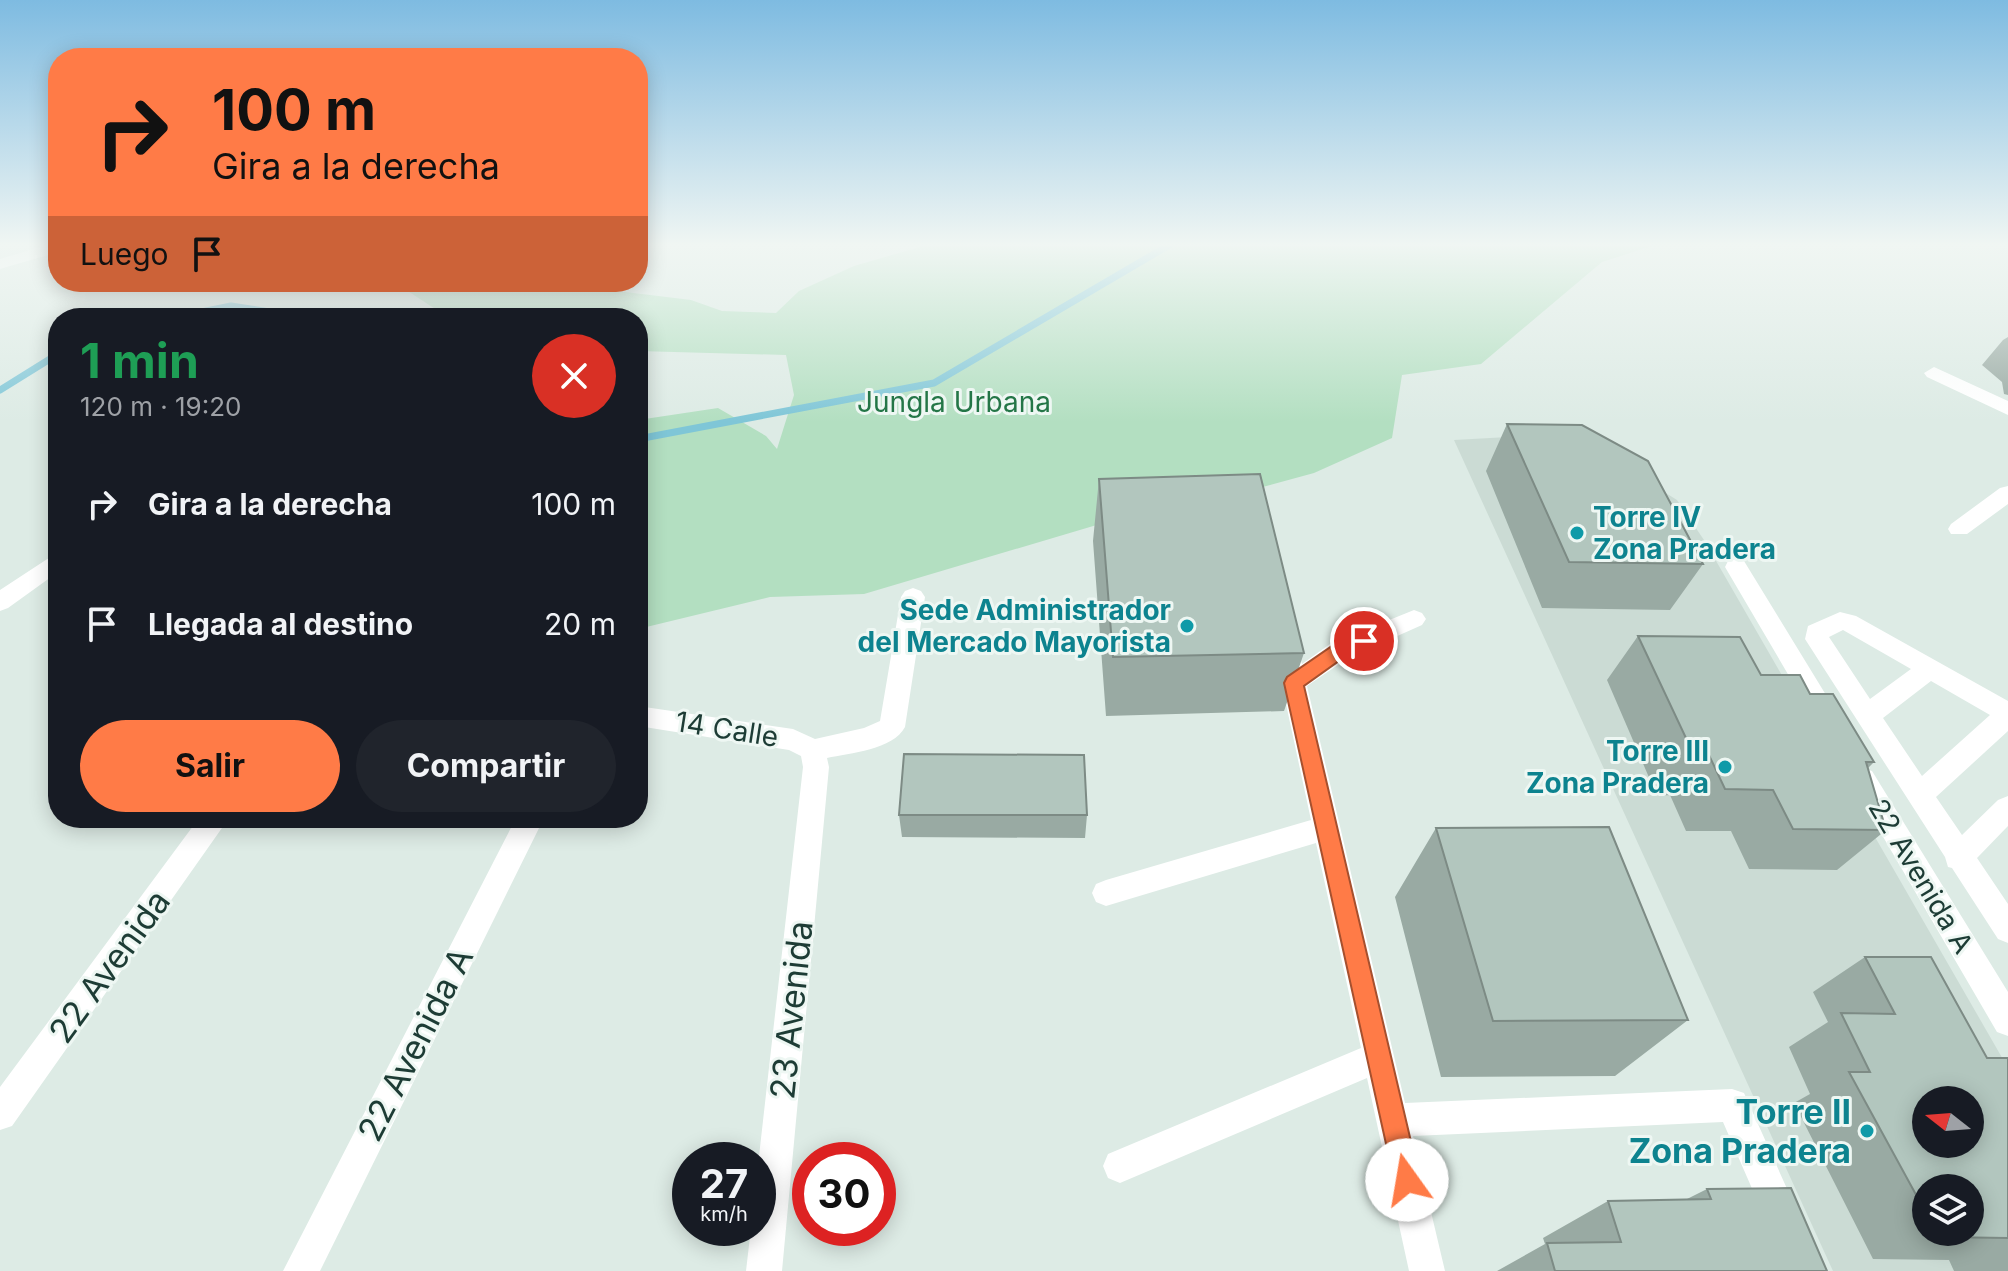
<!DOCTYPE html>
<html lang="es">
<head>
<meta charset="utf-8">
<style>
  body { margin:0; font-family:Inter,sans-serif; background:#20242c; color:#f1f3f6; height:100vh; display:flex; flex-direction:column; font-size:30px; white-space:nowrap }
  * { box-sizing:border-box; margin:0 }
  p { font-size:26px; color:#9ea1a6 }
  .icon { flex:none; width:44px; height:44px; fill:none; stroke:currentColor; stroke-width:2; stroke-linecap:round; stroke-linejoin:round }
  .map { position:relative; flex:1; overflow:hidden }
  .sheet { position:absolute; left:48px; top:308px; width:600px; height:520px; display:flex; flex-direction:column; background:#171b24; border-radius:32px; box-shadow:0 4px 20px #0003 }
  .sheet>* { flex:none }
  .banner { position:absolute; left:48px; top:48px; width:600px; height:244px; border-radius:32px; box-shadow:0 4px 20px #0003; background:#ff7b47; color:#111; overflow:hidden }
  .needle { width:52px; rotate:287deg }
  .controls { position:absolute; left:1912px; top:1086px; display:grid; gap:16px }
  .controls a { display:grid; place-items:center; width:72px; height:72px; border-radius:50%; background:#171b24; box-shadow:0 4px 20px #0003; font-size:40px }
  .speed { position:absolute; left:672px; top:1142px; display:flex; gap:16px; font-size:40px; font-weight:700; text-align:center }
  .speed>* { display:grid; place-content:center; width:104px; height:104px; border-radius:50%; background:#171b24; box-shadow:0 4px 20px #0003; line-height:1 }
  .speed small { font-size:20px; font-weight:400 }
  .speed .limit { border:12px solid #d22; background:#fff; color:#111 }
  .pin { position:absolute; display:grid; place-items:center; width:68px; height:68px; color:#fff; margin:-34px; border:4px solid #fff; border-radius:50%; box-shadow:0 2px 8px #0007 }
  .me { position:absolute; width:88px; margin:-44px; rotate:347deg; stroke-linejoin:round; filter:drop-shadow(0 0 6px #0008) }
  .turn { display:flex; align-items:center; gap:28px; height:168px; padding:0 32px; font-size:36px }
  .turn .icon { width:104px; height:104px; stroke-width:2.5 }
  .turn b { display:block; font-size:56px; line-height:68px }
  .then { display:flex; align-items:center; height:76px; padding:0 32px; background:#0003; gap:16px; font-size:30px }
  .round { display:grid; place-items:center; flex:none; width:84px; height:84px; border-radius:42px; background:#20242c }
  .summary { display:flex; align-items:center; justify-content:space-between; height:136px; padding:0 32px }
  h1 { font-size:48px; font-weight:700; line-height:60px; color:#1e9e55 }
  .button { display:flex; gap:16px; margin-top:auto; padding:16px 32px }
  .button a { flex:1; height:92px; border-radius:48px; background:#ff7b47; color:#111; font-size:32px; font-weight:700; line-height:92px; text-align:center }
  .button a+a { background:#20242c; color:#f1f3f6 }
  ul { padding:0; list-style:none }
  li { display:flex; align-items:center; gap:24px; height:120px; padding:0 32px }
  li div { flex:1 }
  li b { display:block; font-size:30px }
  li em { font-style:normal }
  .map>svg:first-child { display:block }
  .built { fill:#cbdbd4; fill-rule:evenodd }
  .green { fill:#b3dfc1 }
  .lines { fill:none; stroke-linecap:round; stroke-linejoin:round }
  .stream { stroke:#7fc6d7; stroke-width:7 }
  .minor { fill:#fff; fill-rule:evenodd }
  .wall { fill:#99aaa3; fill-rule:evenodd }
  .building { fill:#b2c6be; stroke:#7d8b85; stroke-width:2; fill-rule:evenodd }
  .route { fill:#ff7b47; stroke:#a6502e; stroke-width:2 }
  .culture-dot { fill:#0f9aa8; stroke:#eef7f3; stroke-width:3 }
  .labels { text-anchor:middle; dominant-baseline:central; stroke-width:6; stroke-linejoin:round; paint-order:stroke }
  .park-label { font-size:28px; fill:#247647; stroke:#eef7f3 }
  .culture-label { font-size:28px; font-weight:bold; fill:#0d838f; stroke:#eef7f3; text-anchor:end }
  .street-label { font-size:28px; fill:#1d3c35; stroke:#eef7f3 }
  .near-street-label { font-size:34px; fill:#1d3c35; stroke:#eef7f3 }
  .near-culture-label { font-size:34px; font-weight:bold; fill:#0d838f; stroke:#eef7f3; text-anchor:end }
</style>
</head>
<body>
<div class="map">
<svg width="2008" height="1271" viewBox="0 0 2008 1271">
  <rect width="100%" height="100%" fill="#ddebe5"/>
  <path class="built" d="M1527,436L1608,457L1677,500L1704,540L2008,1068V1271H1833L1454,440ZM1926,1100H1970V1144H1926ZM1926,1188H1970V1232H1926Z"/>
  <path class="green" d="M930,244H1658L1602,262L1481,364L1402,375L1392,438L1314,473L1244,492L1147,510L864,594L770,597L638,629V420L718,408L766,436L777,449L794,395L786,355L638,351V318H449L394,282L568,285L691,300L722,311L776,313L799,291L854,266Z"/>
  <g class="lines">
    <path class="stream" d="M172,318L231,306L309,318
      M0,390L58,354
      M638,439L934,383L1171,244"/>
    <path class="minor" d="M50,244H58V252L0,269V259Z
      M1934,367L2008,401V415L1927,377L1924,373Z
      M2008,486V504L1967,534H1951L1948,529L1951,524L2000,488Z
      M58,552V572L8,608L0,611V590Z
      M1736,559L1744,561L1837,713L1841,720L1837,727L1828,730L1819,727L1725,567L1728,561Z
      M913,588L921,591L925,597L905,727C893,750 850,753 827,758L829,767L782,1271H746L751,1228H758V1165L803,767L801,756L789,750L638,726V706L793,729L815,739L864,728L880,721L901,597L905,591Z
      M1414,610L1422,613L1426,619L1422,625L1348,658L1307,686L1405,1103L1732,1089L1744,1093L1824,1271H1788L1723,1122L1413,1136L1445,1271H1409L1367,1078L1120,1183L1108,1178L1103,1166L1108,1154L1361,1048L1316,843L1106,906L1096,902L1092,893L1096,884L1106,880L1311,820L1275,653L1278,646L1287,644L1296,646L1302,664L1330,644Z
      M1840,612L1856,616L2008,701V731L1936,797L1962,835L1998,800L2008,796V826L1977,858L2008,904V943L1998,939L1952,868L1948,867L1945,857L1805,639L1808,626ZM1843,630L1911,669L1870,699L1829,637ZM1931,681L1990,715L1922,776L1883,718Z
      M1863,768L1872,771L2008,992V1036L1997,1032L1854,787L1850,779L1854,771Z
      M199,818H229L12,1126L0,1130V1087Z
      M516,818H544L320,1271H283Z"/>
  </g>
  <path class="wall" d="M2008,337V395L2004,394L2002,382L1982,365L2003,340Z
    M1507,424L1703,564L1670,610L1542,608L1486,471Z
    M1099,479L1304,653L1284,711L1106,716L1093,541Z
    M1638,636L1761,675L1810,694L1874,762L1868,768L1886,830L1837,870L1749,869L1731,831H1686L1670,795L1657,796L1607,680Z
    M899,815H1087L1085,838L902,837Z
    M1436,828L1688,1020L1615,1076L1441,1077L1395,897Z
    M1865,957L1987,1058H2008V1271H1954L1949,1260L1873,1259L1794,1103L1810,1094L1789,1047L1828,1022L1813,992ZM1926,1188L1970,1232H1926Z
    M1707,1189L1827,1271H1497L1545,1244L1543,1238L1608,1201L1687,1199Z"/>
  <path class="building" d="M1507,424L1582,425L1648,461L1703,564L1569,562Z
    M1260,474L1304,653L1113,657L1099,479Z
    M1638,636L1740,637L1761,675H1800L1810,694H1833L1874,762H1866L1886,830L1793,829L1773,790L1725,789L1708,753H1693Z
    M904,754L1084,755L1087,815H899Z
    M1609,827L1688,1020L1493,1021L1436,828Z
    M1865,957H1931L1987,1058H2008V1238L1939,1237L1936,1232H1970V1188H1926V1213L1849,1072H1870L1841,1013L1895,1014ZM1926,1100H1970V1144H1926Z
    M1791,1188L1827,1271H1555L1547,1243L1621,1242L1608,1201L1711,1199L1707,1189Z"/>
  <linearGradient id="sky" x2="0" y2="1"><stop stop-color="#7ebbe1"/><stop offset="0.58" stop-color="#f0f6f3"/><stop offset="1" stop-color="#f0f6f3" stop-opacity="0"/></linearGradient>
  <rect width="2008" height="422" fill="url(#sky)"/>
  <path class="route" d="M1364,634L1373,641L1370,646L1346,656L1304,686L1420,1180L1416,1190L1407,1193L1397,1190L1394,1180L1284,683L1287,677L1332,646Z"/>
  <g class="culture-dot">
    <circle cx="1577" cy="533" r="8"/>
    <circle cx="1187" cy="626" r="8"/>
    <circle cx="1725" cy="767" r="8"/>
    <circle cx="1867" cy="1131" r="8"/>
  </g>
  <g class="labels">
    <g class="park-label">
      <text x="954" y="402">Jungla Urbana</text>
    </g>
    <g class="culture-label">
      <text x="1593" y="517" text-anchor="start">Torre IV<tspan x="1593" dy="32">Zona Pradera</tspan></text>
      <text x="1171" y="610">Sede Administrador<tspan x="1171" dy="32">del Mercado Mayorista</tspan></text>
      <text x="1709" y="751">Torre III<tspan x="1709" dy="32">Zona Pradera</tspan></text>
    </g>
    <g class="street-label">
      <text transform="translate(727 729) rotate(9)">14 Calle</text>
      <text transform="translate(1921 876) rotate(59)">22 Avenida A</text>
    </g>
    <g class="near-street-label">
      <text transform="translate(109 966) rotate(-54)">22 Avenida</text>
      <text transform="translate(791 1010) rotate(-84)">23 Avenida</text>
      <text transform="translate(415 1044) rotate(-63)">22 Avenida A</text>
    </g>
    <g class="near-culture-label">
      <text x="1851" y="1111">Torre II<tspan x="1851" dy="39">Zona Pradera</tspan></text>
    </g>
  </g>
</svg>
<div class="controls">
<a><svg class="needle" viewBox="-14 -14 28 28"><path d="M0-13l5 13h-10z" fill="#e53935"/><path d="M0 13l5-13h-10z" fill="#9ea1a6"/></svg></a>
<a><svg class="icon" aria-label="layers" viewBox="0 0 24 24"><path d="M12 4l9 5-9 5-9-5zM3 14l9 5 9-5"/></svg></a>
</div>
<div class="speed"><div>27<small>km/h</small></div><div class="limit">30</div></div>
<div class="pin" style="left:1364px;top:641px;background:#d93025"><svg class="icon" aria-label="arrive" viewBox="0 0 24 24"><path d="M6 21V4h12l-3 4 3 4H6"/></svg></div>
<svg class="me" style="left:1407px;top:1180px" viewBox="-20 -20 40 40"><circle r="19" fill="#fff"/><path d="M0-13L10 11 0 6-10 11z" fill="#ff7b47"/></svg>
<div class="banner">
<div class="turn"><svg class="icon" aria-label="right" viewBox="0 0 24 24"><path d="M7 20v-9h11M14 6l5 5-5 5"/></svg><div><b>100 m</b>Gira a la derecha</div></div>
<div class="then">Luego<svg class="icon" aria-label="arrive" viewBox="0 0 24 24"><path d="M6 21V4h12l-3 4 3 4H6"/></svg></div>
</div>
<section class="sheet">
<div class="summary"><div><h1>1 min</h1><p>120 m · 19:20</p></div><a class="round" style="background:#d93025;color:#fff"><svg class="icon" aria-label="close" viewBox="0 0 24 24"><path d="M6 6l12 12M18 6L6 18"/></svg></a></div>
<ul>
<li><svg class="icon" aria-label="right" viewBox="0 0 24 24"><path d="M7 20v-9h11M14 6l5 5-5 5"/></svg><div><b>Gira a la derecha</b></div><em>100 m</em></li>
<li><svg class="icon" aria-label="arrive" viewBox="0 0 24 24"><path d="M6 21V4h12l-3 4 3 4H6"/></svg><div><b>Llegada al destino</b></div><em>20 m</em></li>
</ul>
<div class="button"><a>Salir</a><a>Compartir</a></div>
</section>
</div>
</body>
</html>
